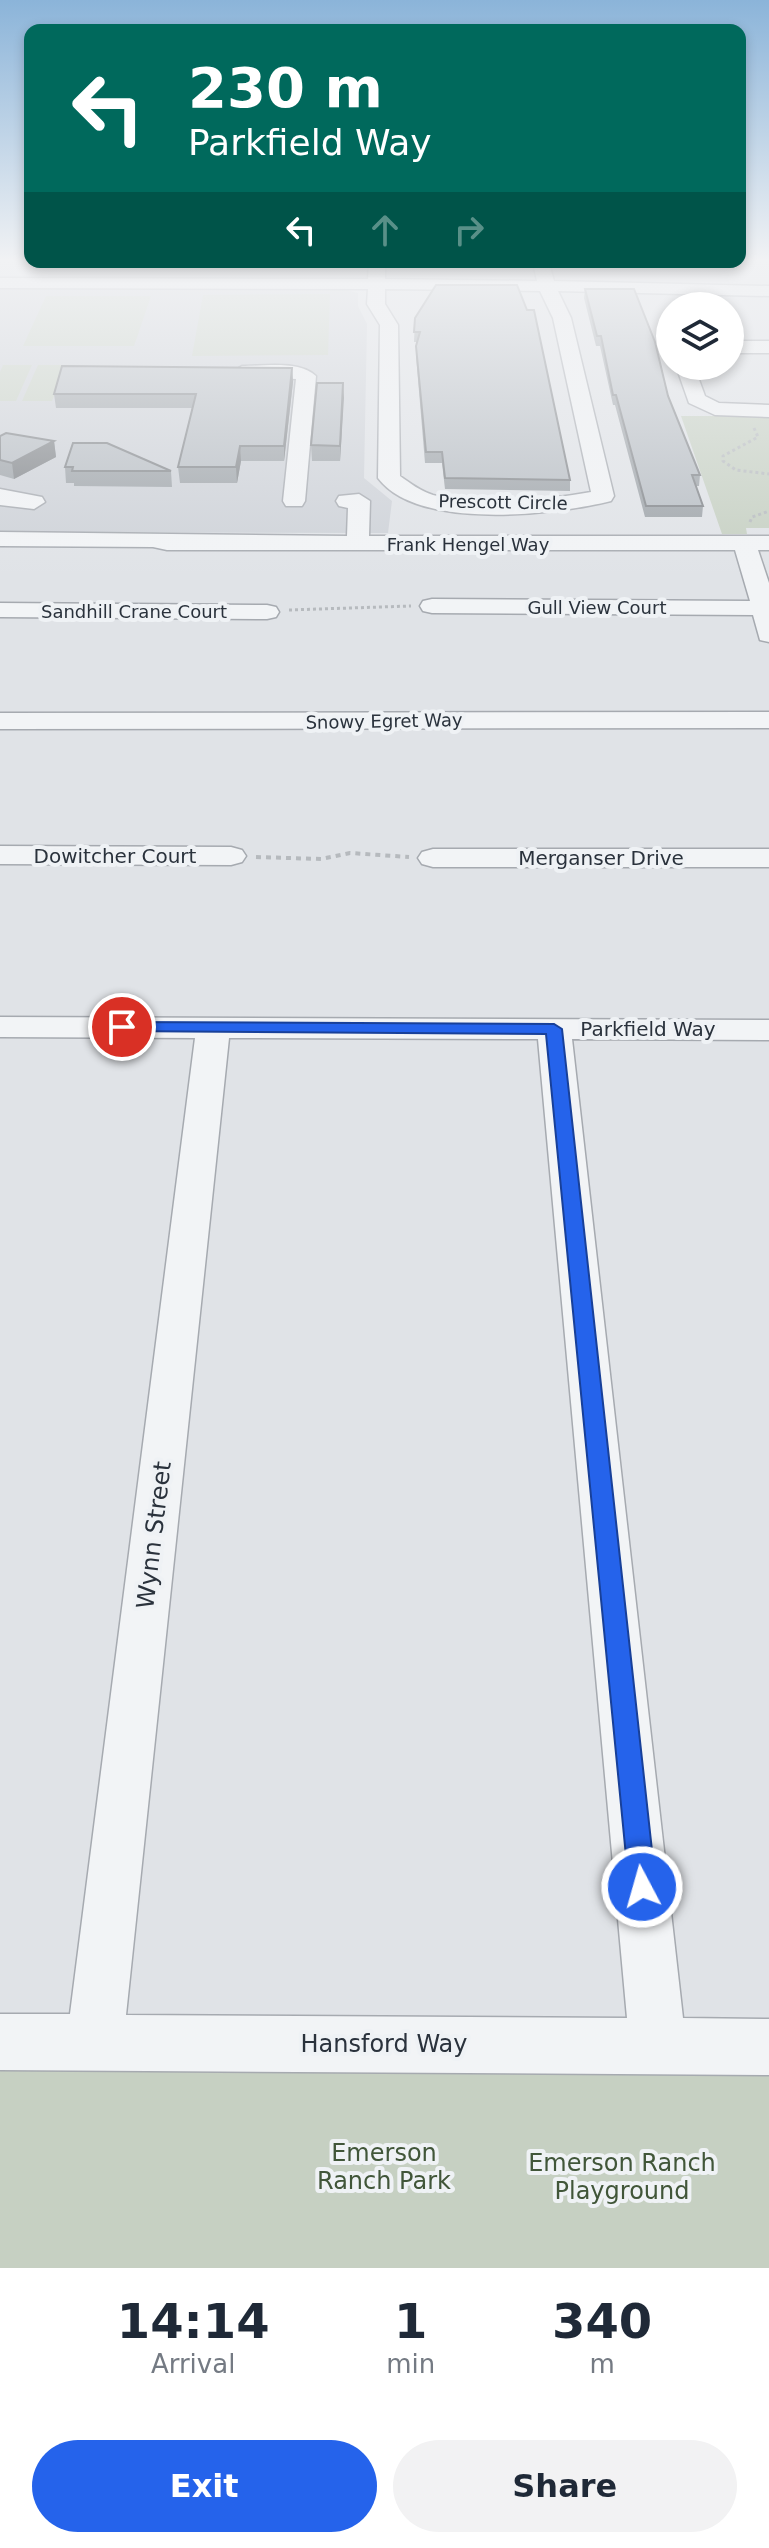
<!DOCTYPE html>
<html lang="en">
<head>
<meta charset="utf-8">
<style>
  body { margin:0; font-family:"DejaVu Sans",sans-serif; background:#f2f2f3; color:#1f2937; height:100vh; display:flex; flex-direction:column; font-size:30px; white-space:nowrap }
  * { box-sizing:border-box; margin:0 }
  p { font-size:26px; color:#747a83 }
  .icon { flex:none; width:44px; height:44px; fill:none; stroke:currentColor; stroke-width:2; stroke-linecap:round; stroke-linejoin:round }
  .map { position:relative; height:2268px; overflow:hidden }
  .drawer { display:flex; flex-direction:column; background:#fff; flex:1 }
  .drawer>* { flex:none }
  .guide { position:absolute; left:24px; top:24px; width:722px; height:244px; border-radius:16px; box-shadow:0 4px 12px #0003; background:#00695c; color:#fff; overflow:hidden }
  .tools { position:absolute; left:656px; top:292px; display:grid; gap:16px }
  .tools a { display:grid; place-items:center; width:88px; height:88px; border-radius:50%; background:#fff; box-shadow:0 4px 12px #0003; font-size:40px }
  .pin { position:absolute; display:grid; place-items:center; width:68px; height:68px; color:#fff; margin:-34px; border:4px solid #fff; border-radius:50%; box-shadow:0 2px 8px #0007 }
  .me { position:absolute; width:88px; margin:-44px; rotate:354deg; stroke-linejoin:round; filter:drop-shadow(0 0 6px #0008) }
  .turn { display:flex; align-items:center; gap:28px; height:168px; padding:0 32px; font-size:36px }
  .turn .icon { width:104px; height:104px; stroke-width:2.5 }
  .turn b { display:block; font-size:56px; line-height:68px }
  .lanes { display:flex; align-items:center; height:76px; padding:0 32px; background:#0003; justify-content:center; gap:40px; direction:ltr }
  .lanes .off { opacity:.35 }
  .eta { display:flex; justify-content:space-evenly; align-items:center; height:136px; text-align:center }
  .eta b { font-size:48px; font-weight:600; line-height:56px }
  .primary-button { display:flex; gap:16px; margin-top:auto; padding:16px 32px }
  .primary-button a { flex:1; height:92px; border-radius:48px; background:#2563eb; color:#fff; font-size:32px; font-weight:600; line-height:92px; text-align:center }
  .primary-button a+a { background:#f2f2f3; color:#1f2937 }
  .map>svg:first-child { display:block }
  .built { fill:#ced2d8 }
  .green { fill:#c6d0c2 }
  .lines { fill:none; stroke-linecap:round; stroke-linejoin:round }
  .minor-casing { stroke:#a6aab0; stroke-width:3 }
  .path-far1 { stroke:#b6babe; stroke-width:3; stroke-dasharray:3 3; stroke-linecap:butt }
  .path { stroke:#b6babe; stroke-width:4; stroke-dasharray:5 5; stroke-linecap:butt }
  .minor { fill:#f2f4f6; fill-rule:evenodd }
  .wall { fill:#9da3a8 }
  .shaded-wall { fill:#808488 }
  .building { fill:#b7bdc3; stroke:#808488; stroke-width:2 }
  .route { fill:#2563eb; stroke:#184099; stroke-width:2 }
  .labels { text-anchor:middle; dominant-baseline:central; stroke-width:8; stroke-linejoin:round; paint-order:stroke }
  .far-street-label { font-size:18px; fill:#2a323c; stroke:#eff2f5 }
  .street-label { font-size:20px; fill:#2a323c; stroke:#eff2f5 }
  .near-street-label { font-size:24px; fill:#2a323c; stroke:#eff2f5 }
  .near-park-label { font-size:24px; fill:#415639; stroke:#eff2f5 }
</style>
</head>
<body>
<div class="map">
<svg width="769" height="2268" viewBox="0 0 769 2268">
  <rect width="100%" height="100%" fill="#e0e3e7"/>
  <path class="built" d="M0,289L346,290L358,293V306L367,324L364,478L392,501L388,533L0,532Z"/>
  <path class="green" d="M330,294L328,355L192,356L203,295Z
    M46,296H151L134,346H23Z
    M3,365H32L16,401H0V372Z
    M38,365H67L52,401H22Z
    M681,416H769V528H746L747,534H722Z
    M769,2065V2268H0V2066Z"/>
  <g class="lines">
    <defs>
      <path id="minor" d="M369,262H385V279L537,281L534,267L542,262L550,267L554,281L769,286V296L558,291L571,318L614,496L611,501C555,515 418,531 378,478L380,325L367,304L368,289L0,288V278L368,279ZM385,289L540,291L553,318L591,492C547,500 476,507 433,495C420,491 410,483 400,476L398,325L385,304Z
        M730,341H769V353H730Z
        M242,366C264,366 299,360 316,376L305,501L302,506H286L283,501L296,379L235,376L232,372Z
        M676,366H694L705,396L719,403L769,405V417L715,415L689,403Z
        M0,489L42,497L45,502L34,509L0,505Z
        M359,494L370,501L369,536H769V550H758L769,583V642L760,640L753,615L432,613L423,611L420,606L423,601L432,599L750,601L735,550H167L153,547L0,546V532L347,536L348,508L339,506L336,501L339,496Z
        M0,603L267,605L276,607L279,612L276,617L267,619L0,617Z
        M769,712V728L0,729V713Z
        M0,846L231,847L242,850L246,856L242,862L231,865L0,864Z
        M433,849H769V867H433L422,864L418,858L422,852Z
        M0,1017L769,1020V1040L572,1039L683,2018L769,2019V2075L0,2070V2014H70L195,1038L0,1037ZM229,1038L538,1039L627,2018L126,2015Z"/>
    </defs>
    <use href="#minor" class="minor-casing"/>
    <path class="path-far1" d="M754,428L758,437L723,456V461L736,470L769,474
      M750,522L752,517L769,511
      M289,610L411,606"/>
    <path class="path" d="M256,857L321,859L350,853L409,857"/>
    <use href="#minor" class="minor"/>
  </g>
  <path class="wall" d="M585,289L668,396L700,475L699,486H696L703,506L702,517H645L615,405H613L600,346H596L584,298Z
    M415,318L570,480V491L445,489L442,463H425L416,356L417,342H414Z
    M292,368L293,382L284,461H241L237,483H180L178,467L192,408H56L54,394Z
    M343,383L340,461H312L311,445Z
    M0,436L54,441L56,457L14,479L0,475Z
    M65,467L171,471L172,487L74,486V483H66Z"/>
  <path class="shaded-wall" d="M292,368L293,382L284,461V446Z
    M343,383L344,398L340,461V446Z
    M54,441L56,457L14,479L12,463Z
    M240,446L241,461L237,483L236,467Z"/>
  <path class="building" d="M436,285H517L527,310H534L570,480L445,478L442,452H426L416,346L420,332H414L415,318Z
    M585,289H634L655,342L668,396L700,475H692L703,506H646L616,395H613L601,336H597Z
    M62,366L292,368L284,446H240L236,467H178L196,394H54Z
    M317,383H343L340,446L311,445Z
    M6,433L54,441L12,463L0,460V436Z
    M73,443H107L171,471H72L73,467H65Z"/>
  <linearGradient id="sky" x2="0" y2="1"><stop stop-color="#8bb4d9"/><stop offset="0.45" stop-color="#f1f2f4"/><stop offset="1" stop-color="#f1f2f4" stop-opacity="0"/></linearGradient>
  <rect width="769" height="578" fill="url(#sky)"/>
  <path class="route" d="M122,1022L554,1024L562,1029L656,1887L652,1896L642,1900L633,1896L629,1887L546,1034L116,1031L114,1027L116,1023Z"/>
  <g class="labels">
    <g class="far-street-label">
      <text transform="translate(503 502) rotate(1)">Prescott Circle</text>
      <text x="468" y="544">Frank Hengel Way</text>
      <text x="597" y="607">Gull View Court</text>
      <text x="134" y="611">Sandhill Crane Court</text>
      <text transform="translate(384 721) rotate(-1)">Snowy Egret Way</text>
    </g>
    <g class="street-label">
      <text x="115" y="856">Dowitcher Court</text>
      <text x="601" y="858">Merganser Drive</text>
      <text x="648" y="1029">Parkfield Way</text>
    </g>
    <g class="near-street-label">
      <text transform="translate(154 1535) rotate(-83)">Wynn Street</text>
      <text x="384" y="2044">Hansford Way</text>
    </g>
    <g class="near-park-label">
      <text x="384" y="2153">Emerson<tspan x="384" dy="28">Ranch Park</tspan></text>
      <text x="622" y="2163">Emerson Ranch<tspan x="622" dy="28">Playground</tspan></text>
    </g>
  </g>
</svg>
<div class="tools">
<a><svg class="icon" aria-label="layers" viewBox="0 0 24 24"><path d="M12 4l9 5-9 5-9-5zM3 14l9 5 9-5"/></svg></a>
</div>
<div class="pin" style="left:122px;top:1027px;background:#d93025"><svg class="icon" aria-label="arrive" viewBox="0 0 24 24"><path d="M6 21V4h12l-3 4 3 4H6"/></svg></div>
<svg class="me" style="left:642px;top:1887px" viewBox="-20 -20 40 40"><circle r="17" fill="#2563eb" stroke="#fff" stroke-width="3"/><path d="M0-11L8 9 0 5-8 9z" fill="#fff"/></svg>
<div class="guide">
<div class="turn"><svg class="icon" aria-label="left" viewBox="0 0 24 24"><path d="M17 20v-9H6M10 6l-5 5 5 5"/></svg><div><b>230 m</b>Parkfield Way</div></div>
<div class="lanes"><svg class="icon" aria-label="left" viewBox="0 0 24 24"><path d="M17 20v-9H6M10 6l-5 5 5 5"/></svg><svg class="icon off" aria-label="ahead" viewBox="0 0 24 24"><path d="M12 20V5M6 11l6-6 6 6"/></svg><svg class="icon off" aria-label="right" viewBox="0 0 24 24"><path d="M7 20v-9h11M14 6l5 5-5 5"/></svg></div>
</div>
</div>
<section class="drawer">
<div class="eta">
<div><b>14:14</b><p>Arrival</p></div>
<div><b>1</b><p>min</p></div>
<div><b>340</b><p>m</p></div>
</div>
<div class="primary-button"><a>Exit</a><a>Share</a></div>
</section>
</body>
</html>
